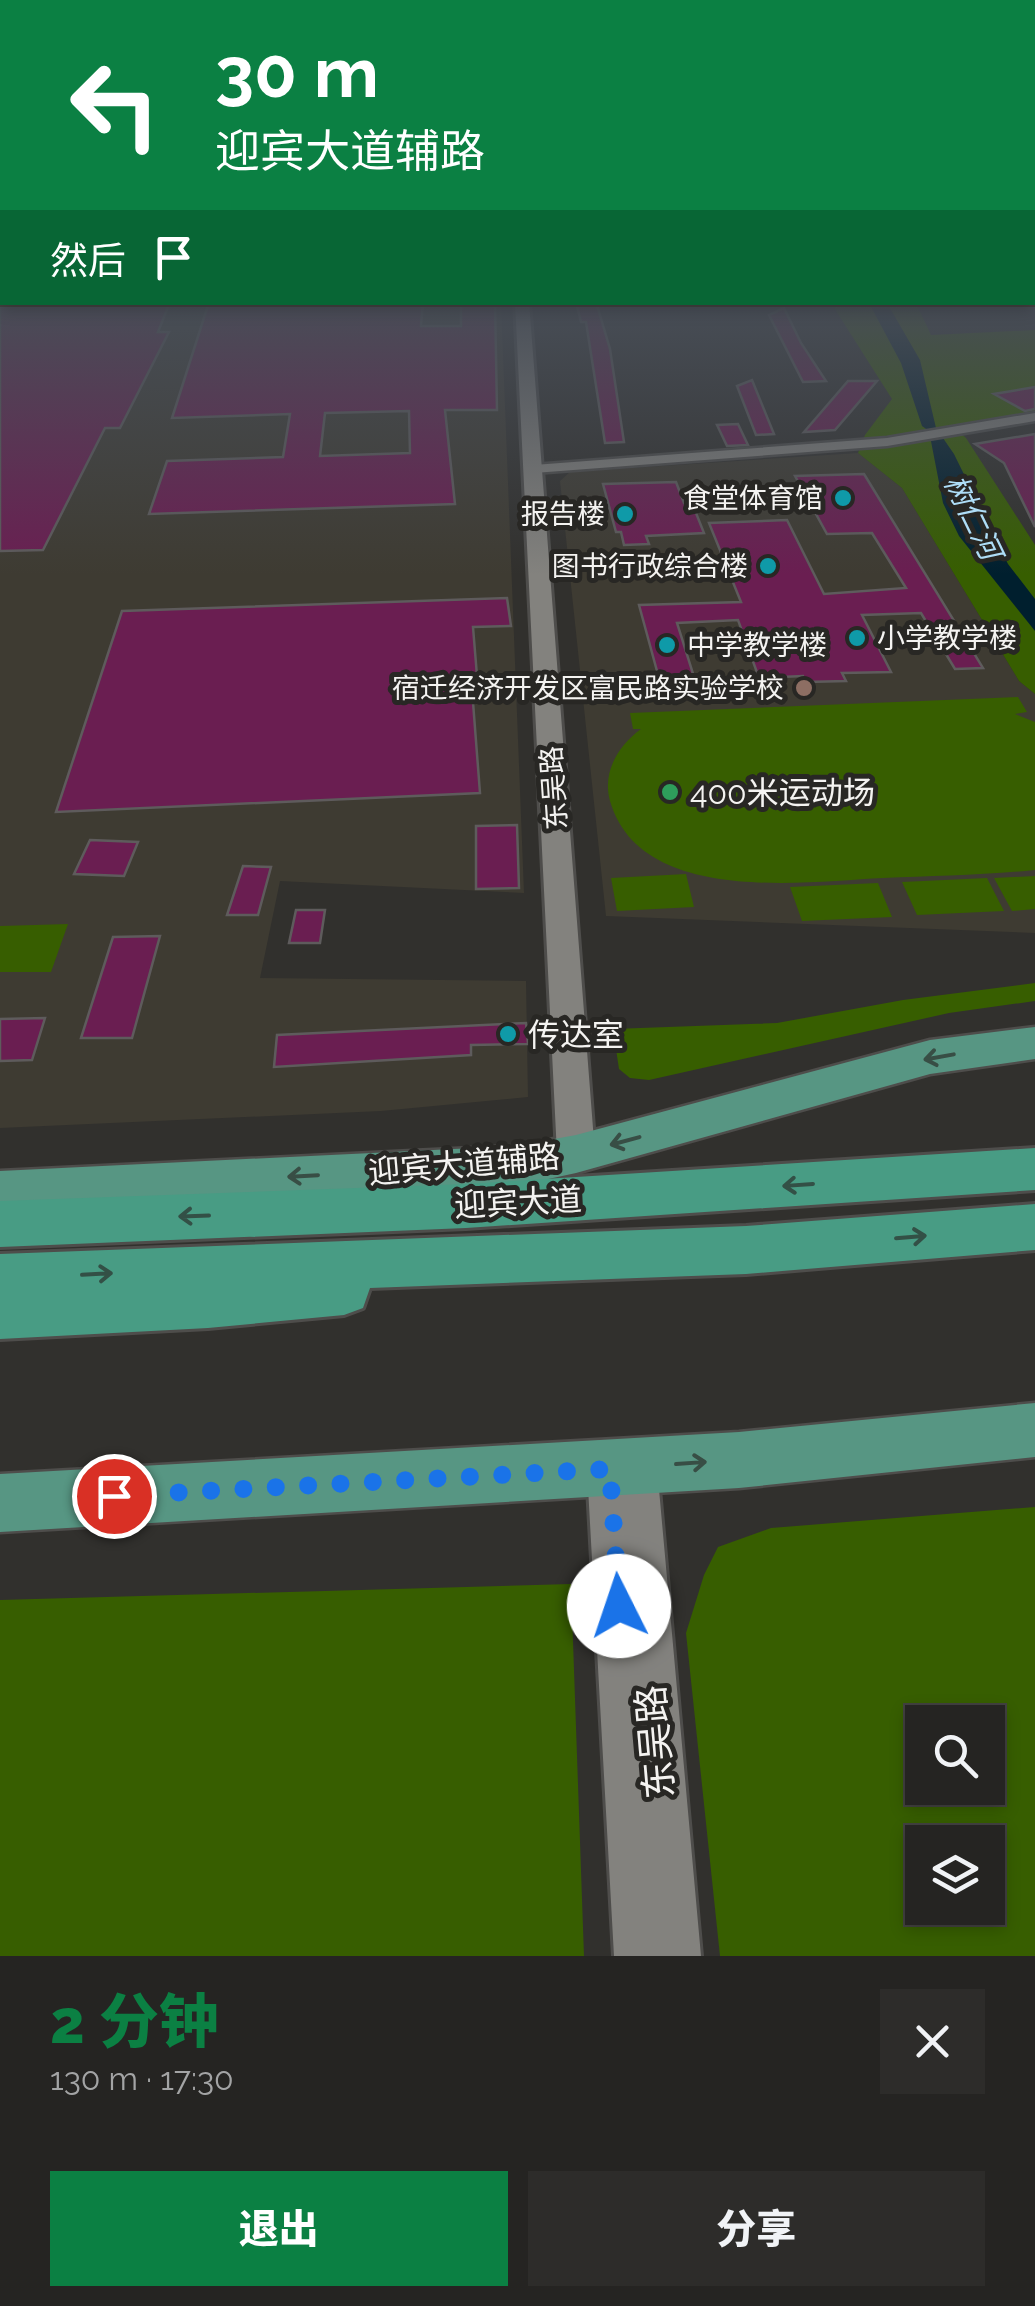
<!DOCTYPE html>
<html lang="zh">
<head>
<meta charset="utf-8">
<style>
  body { margin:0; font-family:Raleway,"Noto Sans SC",sans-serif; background:#2d2c2a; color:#f1f3f6; height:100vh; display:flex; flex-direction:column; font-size:38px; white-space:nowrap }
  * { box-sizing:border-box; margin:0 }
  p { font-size:32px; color:#a3a4a5 }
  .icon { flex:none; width:55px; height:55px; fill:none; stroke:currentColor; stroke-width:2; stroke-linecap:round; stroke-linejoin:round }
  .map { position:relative; height:1956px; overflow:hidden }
  .drawer { display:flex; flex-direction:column; background:#252422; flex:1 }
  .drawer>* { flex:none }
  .top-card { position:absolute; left:0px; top:0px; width:1035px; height:305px; box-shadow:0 5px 15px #0003,0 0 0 2px #424140; background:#0b8043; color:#fff; overflow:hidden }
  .controls { position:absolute; left:905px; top:1705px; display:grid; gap:20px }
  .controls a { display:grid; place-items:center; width:100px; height:100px; border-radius:0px; background:#252422; box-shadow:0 5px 15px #0003,0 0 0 2px #424140; font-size:50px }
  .pin { position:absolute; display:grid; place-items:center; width:85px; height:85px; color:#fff; margin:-42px; border:5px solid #fff; border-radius:50%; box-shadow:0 2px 10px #0007 }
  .me { position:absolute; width:110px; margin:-55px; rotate:356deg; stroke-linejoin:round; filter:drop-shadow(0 0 8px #0008) }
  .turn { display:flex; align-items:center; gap:35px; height:210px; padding:0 50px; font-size:45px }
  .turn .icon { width:130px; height:130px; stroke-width:2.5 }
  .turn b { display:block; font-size:70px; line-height:85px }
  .then { display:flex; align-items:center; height:95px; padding:0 50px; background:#0003; gap:20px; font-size:38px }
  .round { display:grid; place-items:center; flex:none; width:105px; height:105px; border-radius:0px; background:#2d2c2a }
  .headline { display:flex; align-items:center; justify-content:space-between; height:170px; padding:0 50px }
  h1 { font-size:60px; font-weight:800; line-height:75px; color:#0b8043 }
  .primary-button { display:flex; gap:20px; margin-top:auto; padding:20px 50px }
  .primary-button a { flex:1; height:115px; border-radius:0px; background:#0b8043; color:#fff; font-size:40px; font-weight:800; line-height:115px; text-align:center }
  .primary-button a+a { background:#2d2c2a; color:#f1f3f6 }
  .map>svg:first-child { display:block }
  .built { fill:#3e3b32 }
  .green { fill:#375e00; fill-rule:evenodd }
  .water { fill:#001f2e }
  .building { fill:#6a1e51; stroke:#5e5b5c; stroke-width:2.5; fill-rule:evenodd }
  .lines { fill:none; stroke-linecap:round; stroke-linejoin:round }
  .minor-casing { stroke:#4e4d4b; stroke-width:5 }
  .tertiary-casing { stroke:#4e4d4b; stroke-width:6 }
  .primary-casing { stroke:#4e4d4b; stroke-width:5 }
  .trunk-casing { stroke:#4e4d4b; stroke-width:6 }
  .minor { fill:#83827e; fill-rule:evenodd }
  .tertiary { fill:#83827e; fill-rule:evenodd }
  .primary { fill:#579683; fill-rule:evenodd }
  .trunk { fill:#489c84; fill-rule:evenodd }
  .oneway { stroke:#384e45 }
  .oneway2 { stroke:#335046 }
  .route { stroke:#1a73e8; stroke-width:18; stroke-dasharray:0 32.4 }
  .culture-dot { fill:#0f9aa8; stroke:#282724; stroke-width:4 }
  .education-dot { fill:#8d6e63; stroke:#282724; stroke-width:4 }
  .leisure-dot { fill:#2e9e5b; stroke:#282724; stroke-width:4 }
  .labels { text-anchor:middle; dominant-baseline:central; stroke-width:10; stroke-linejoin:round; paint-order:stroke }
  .far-poi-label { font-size:28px; fill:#f4f3f1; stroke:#282724; text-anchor:end }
  .far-street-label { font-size:28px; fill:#f4f3f1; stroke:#282724 }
  .far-water-label { font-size:30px; font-style:italic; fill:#aeddf7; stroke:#282724 }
  .poi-label { font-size:32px; fill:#f4f3f1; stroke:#282724; text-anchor:start }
  .street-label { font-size:32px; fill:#f4f3f1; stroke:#282724 }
  .near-street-label { font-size:38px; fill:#f4f3f1; stroke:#282724 }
</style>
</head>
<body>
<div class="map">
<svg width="1035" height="1956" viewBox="0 0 1035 1956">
  <rect width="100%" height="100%" fill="#31302d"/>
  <path class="built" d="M0,301L501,303L524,893L280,881L260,978L526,981L528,1097L381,1111L0,1128Z
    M858,453L902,488L1019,681L1035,694V933L606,916L560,481L570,472L586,471Z"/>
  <path class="green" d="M831,303H916L931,335L1035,330V416L957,430L966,438L1035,545V694L1019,681L902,488L858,453L865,435L892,399Z
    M1018,697L1027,712L1015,714L1035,722V870C985,875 933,876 883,878C803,882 640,905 610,801C602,772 618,746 641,729H633L630,713Z
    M686,874L694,907L617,911L611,878Z
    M1035,876V909L1012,911L994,878Z
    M987,878L1004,911L917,915L902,882Z
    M878,883L892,917L802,921L790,887Z
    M68,924L51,972H0V926Z
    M1035,983V1001L949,1013L649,1080L630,1078L619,1069L613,1029L777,1023L903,1000Z
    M1035,1507V1956H720L686,1633L704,1575L718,1547L771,1528ZM922,1722H988V1788H922ZM922,1842H988V1908H922Z
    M571,1584L584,1956H0V1600Z"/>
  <path class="water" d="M869,303H887L920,360L936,428L954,454L1008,564L1035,599V631L959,536L943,503L929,431L922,426L901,363Z"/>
  <path class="building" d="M0,302H170L158,332H169L120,428H105L43,550L0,551Z
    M209,302H423L421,326H461V302H495L497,410H445L455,504L149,514L167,461L283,457L290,414L172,418ZM409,411L410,453L320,456L325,413Z
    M576,302H596L610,349L624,442L605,443L586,322H581Z
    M784,308L801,343L826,381L803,382L769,315Z
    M752,380L774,434L756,435L737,386Z
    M848,381H877L835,430L804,432Z
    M1035,387V409L1025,411L994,394Z
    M738,424L748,445L727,446L717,425Z
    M1035,434V527L1004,463L975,444Z
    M864,474L983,668L955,669L921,613L862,615L891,672L842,673L846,681L805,682L803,676L759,678L738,620L677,623L695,680L660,682L639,605L741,602L709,523L787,520L824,594L906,588L872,533L827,534L795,476Z
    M676,482L684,503H692L704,533L646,536L649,544L624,545L621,532H616L603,484Z
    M507,598L511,626L473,627L477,676H471L480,793L56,812L122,611Z
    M517,825L519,888L476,889V826Z
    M90,840L138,842L124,876L74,874Z
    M243,866L271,867L258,915H227Z
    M296,910H325L320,943H289Z
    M160,936L132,1038H81L113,937Z
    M45,1018L32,1060L0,1061V1019Z
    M526,1023L528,1044L471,1045V1055L274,1067L277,1035Z"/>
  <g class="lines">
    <defs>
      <path id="minor" d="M1035,413V421L887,446L534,473L527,469L534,465L887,438Z"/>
      <path id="tertiary" d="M515,302H529L595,1154L589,1165L576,1170L563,1165L557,1154Z
        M634,1444L650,1451L657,1467L701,1956H614L587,1469L594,1453L610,1446L620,1450Z"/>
      <path id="primary" d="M1035,1027V1059L930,1074L576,1173L516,1186L0,1211V1171L516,1146L576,1135L930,1040Z
        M1035,1403V1457L739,1488L0,1532V1474L739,1432Z"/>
      <path id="trunk" d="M1035,1148V1190L466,1228L0,1247V1201L466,1184Z
        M1035,1204V1250L746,1274L370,1288L363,1308L344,1315L208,1328L0,1339V1254L746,1226Z"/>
    </defs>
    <use href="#minor" class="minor-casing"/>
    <use href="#tertiary" class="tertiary-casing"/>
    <use href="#primary" class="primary-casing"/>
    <use href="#trunk" class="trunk-casing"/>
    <use href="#minor" class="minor"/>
    <use href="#tertiary" class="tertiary"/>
    <use href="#primary" class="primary"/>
    <use href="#trunk" class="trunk"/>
  </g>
  <defs><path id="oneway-shaft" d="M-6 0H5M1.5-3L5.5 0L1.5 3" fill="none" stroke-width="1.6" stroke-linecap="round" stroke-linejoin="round" transform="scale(2.5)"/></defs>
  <g class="oneway">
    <use href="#oneway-shaft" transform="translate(939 1057) rotate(170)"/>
    <use href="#oneway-shaft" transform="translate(625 1141) rotate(165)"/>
    <use href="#oneway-shaft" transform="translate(303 1176) rotate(177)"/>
    <use href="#oneway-shaft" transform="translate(691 1463) rotate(-4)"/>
  </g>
  <g class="oneway2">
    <use href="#oneway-shaft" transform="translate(798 1185) rotate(176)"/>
    <use href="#oneway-shaft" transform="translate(194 1216) rotate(178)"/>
    <use href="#oneway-shaft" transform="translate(911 1237) rotate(-5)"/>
    <use href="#oneway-shaft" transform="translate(97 1274) rotate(-3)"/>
  </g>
  <linearGradient id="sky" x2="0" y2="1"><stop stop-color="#1b1a19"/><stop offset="0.52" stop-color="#484e57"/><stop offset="1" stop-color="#484e57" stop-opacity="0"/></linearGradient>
  <rect width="1035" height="575" fill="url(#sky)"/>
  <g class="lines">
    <path class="route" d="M114,1496L610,1469L619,1606"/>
  </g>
  <g class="culture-dot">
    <circle cx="843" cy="498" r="10"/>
    <circle cx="625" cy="514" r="10"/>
    <circle cx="768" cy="566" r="10"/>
    <circle cx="857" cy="638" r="10"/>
    <circle cx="667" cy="645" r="10"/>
    <circle cx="508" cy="1034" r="10"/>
  </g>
  <circle class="education-dot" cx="804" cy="688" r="10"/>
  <circle class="leisure-dot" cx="670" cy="792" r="10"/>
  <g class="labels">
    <g class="far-poi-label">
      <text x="823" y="498">食堂体育馆</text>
      <text x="605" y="514">报告楼</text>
      <text x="748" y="566">图书行政综合楼</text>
      <text x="877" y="638" text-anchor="start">小学教学楼</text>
      <text x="687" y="645" text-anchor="start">中学教学楼</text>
      <text x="784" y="688">宿迁经济开发区富民路实验学校</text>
    </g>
    <g class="far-street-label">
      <text transform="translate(554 788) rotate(-94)">东吴路</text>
    </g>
    <g class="far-water-label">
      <text transform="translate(973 517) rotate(64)">树仁河</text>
    </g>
    <g class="poi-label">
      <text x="690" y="792">400米运动场</text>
      <text x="528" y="1034">传达室</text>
    </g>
    <g class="street-label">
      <text transform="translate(464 1164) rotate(-5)">迎宾大道辅路</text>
      <text transform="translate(518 1202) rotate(-3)">迎宾大道</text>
    </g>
    <g class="near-street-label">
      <text transform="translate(655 1742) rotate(-95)">东吴路</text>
    </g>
  </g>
</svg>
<div class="controls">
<a><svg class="icon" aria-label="search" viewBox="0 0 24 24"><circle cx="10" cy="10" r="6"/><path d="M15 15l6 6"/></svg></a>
<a><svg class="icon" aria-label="layers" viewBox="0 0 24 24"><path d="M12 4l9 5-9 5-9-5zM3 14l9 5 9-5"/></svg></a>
</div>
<div class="pin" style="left:114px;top:1496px;background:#d93025"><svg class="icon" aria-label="arrive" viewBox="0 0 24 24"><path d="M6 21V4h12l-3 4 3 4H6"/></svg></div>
<svg class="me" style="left:619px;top:1606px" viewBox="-20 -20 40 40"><circle r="19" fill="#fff"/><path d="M0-13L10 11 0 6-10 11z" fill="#1a73e8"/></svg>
<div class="top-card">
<div class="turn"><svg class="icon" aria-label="left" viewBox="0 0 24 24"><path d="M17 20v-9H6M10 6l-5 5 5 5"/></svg><div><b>30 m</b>迎宾大道辅路</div></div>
<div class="then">然后<svg class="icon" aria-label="arrive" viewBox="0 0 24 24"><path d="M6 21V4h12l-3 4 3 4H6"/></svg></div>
</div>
</div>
<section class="drawer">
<div class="headline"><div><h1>2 分钟</h1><p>130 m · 17:30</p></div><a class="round"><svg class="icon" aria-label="close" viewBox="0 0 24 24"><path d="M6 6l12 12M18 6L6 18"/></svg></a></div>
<div class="primary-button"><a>退出</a><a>分享</a></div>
</section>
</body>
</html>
